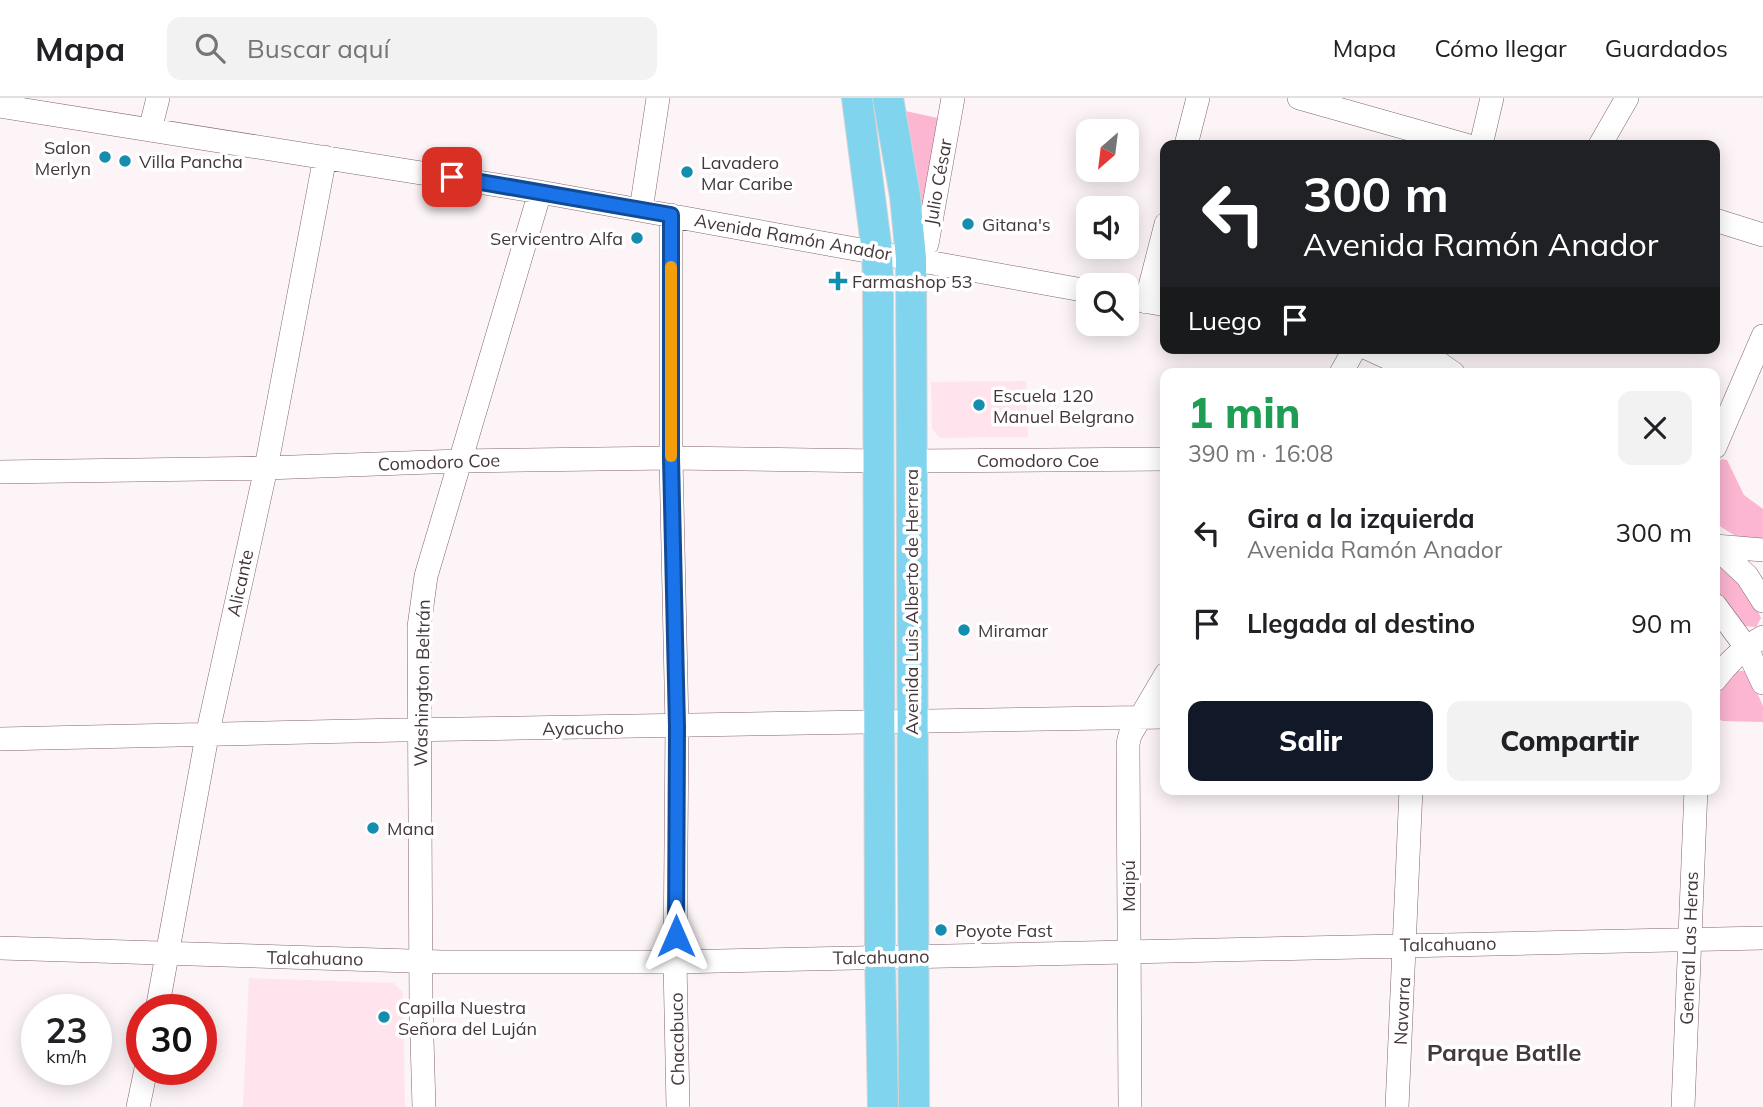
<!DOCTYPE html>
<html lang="es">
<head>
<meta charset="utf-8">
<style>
  body { margin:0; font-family:Mulish,sans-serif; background:#f2f2f2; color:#202124; height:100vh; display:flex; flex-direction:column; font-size:26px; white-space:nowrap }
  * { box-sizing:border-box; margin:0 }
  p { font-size:23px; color:#757577 }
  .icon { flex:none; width:38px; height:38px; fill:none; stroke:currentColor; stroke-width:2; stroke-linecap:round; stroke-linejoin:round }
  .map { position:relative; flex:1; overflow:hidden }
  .panel { position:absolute; left:1160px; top:270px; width:560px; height:427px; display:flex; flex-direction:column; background:#fff; border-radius:14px; box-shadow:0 4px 18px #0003 }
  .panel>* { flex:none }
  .top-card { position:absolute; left:1160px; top:42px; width:560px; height:214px; border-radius:14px; box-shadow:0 4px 18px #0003; background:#202124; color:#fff; overflow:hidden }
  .needle { width:46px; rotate:208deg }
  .tools { position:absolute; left:1076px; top:21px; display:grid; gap:14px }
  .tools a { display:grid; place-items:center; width:63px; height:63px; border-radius:14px; background:#fff; box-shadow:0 4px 18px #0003; font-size:35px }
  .speed { position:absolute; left:21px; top:896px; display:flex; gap:14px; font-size:35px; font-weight:700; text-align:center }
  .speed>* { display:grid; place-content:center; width:91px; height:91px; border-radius:50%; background:#fff; box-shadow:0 4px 18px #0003; line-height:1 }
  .speed small { font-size:18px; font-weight:400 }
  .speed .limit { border:10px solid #d22; background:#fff; color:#111 }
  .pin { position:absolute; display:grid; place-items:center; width:60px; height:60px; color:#fff; margin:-30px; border-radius:14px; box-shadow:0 4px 10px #0006 }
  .me { position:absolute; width:77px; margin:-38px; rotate:0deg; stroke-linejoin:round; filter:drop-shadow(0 0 5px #0008) }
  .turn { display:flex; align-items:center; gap:24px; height:147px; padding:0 28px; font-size:32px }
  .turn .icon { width:91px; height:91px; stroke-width:2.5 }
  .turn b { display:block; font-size:49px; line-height:60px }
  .then { display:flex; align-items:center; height:66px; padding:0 28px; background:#0003; gap:14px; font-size:26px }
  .round { display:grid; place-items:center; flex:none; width:74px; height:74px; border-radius:14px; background:#f2f2f2 }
  .head { display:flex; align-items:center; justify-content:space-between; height:119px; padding:0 28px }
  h1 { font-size:42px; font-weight:800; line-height:52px; color:#1e9e55 }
  .button { display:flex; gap:14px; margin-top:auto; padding:14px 28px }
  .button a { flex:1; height:80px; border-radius:14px; background:#111827; color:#fff; font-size:28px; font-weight:800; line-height:80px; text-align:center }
  .button a+a { background:#f2f2f2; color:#202124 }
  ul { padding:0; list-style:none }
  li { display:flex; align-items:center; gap:21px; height:91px; padding:0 28px }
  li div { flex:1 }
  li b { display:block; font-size:26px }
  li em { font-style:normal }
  header { display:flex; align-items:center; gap:42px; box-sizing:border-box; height:98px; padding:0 35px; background:#fff; border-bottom:2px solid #e0e0e0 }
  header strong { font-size:33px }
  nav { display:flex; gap:38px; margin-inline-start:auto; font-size:24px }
  .search { width:490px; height:63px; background:#f2f2f2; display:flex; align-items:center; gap:18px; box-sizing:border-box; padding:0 24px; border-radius:14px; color:#757577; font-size:26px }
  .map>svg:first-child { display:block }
  .built { fill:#ffe4ed }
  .green { fill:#fdb6d1 }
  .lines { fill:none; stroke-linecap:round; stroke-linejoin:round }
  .minor-casing { stroke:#836570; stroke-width:24 }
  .major-casing { stroke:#d6d3d4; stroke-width:32 }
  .minor { stroke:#fff; stroke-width:23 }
  .major { stroke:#80d4ed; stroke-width:30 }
  .route-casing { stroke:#114b97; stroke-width:18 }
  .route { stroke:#1a73e8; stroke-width:12 }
  .slow { stroke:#f59e0b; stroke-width:12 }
  .poi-dot { fill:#158daf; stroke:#fff; stroke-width:2.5 }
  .labels { text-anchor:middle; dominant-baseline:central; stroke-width:7; stroke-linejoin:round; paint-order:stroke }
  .poi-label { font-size:18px; fill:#45383c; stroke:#fff; text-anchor:start }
  .street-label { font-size:18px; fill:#45383c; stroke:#fff }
  .district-label { font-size:24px; font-weight:bold; fill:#45383c; stroke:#fff }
</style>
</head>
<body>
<header>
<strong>Mapa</strong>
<div class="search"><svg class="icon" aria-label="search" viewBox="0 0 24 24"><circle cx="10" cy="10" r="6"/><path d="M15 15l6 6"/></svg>Buscar aquí</div>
<nav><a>Mapa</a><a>Cómo llegar</a><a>Guardados</a></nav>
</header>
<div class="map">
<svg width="1763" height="1009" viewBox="0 0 1763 1009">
  <rect width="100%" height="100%" fill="#fcf4f7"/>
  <path class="built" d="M1026,283L1028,339L940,340L932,331L931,284Z
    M249,880L394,885L403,894L405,1009H243Z"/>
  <path class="green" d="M901,12L942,21L923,103L924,118L922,135Z
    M1721,361L1727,362L1744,397L1763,411V441L1739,440L1721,429L1715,421V375Z
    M1722,469C1739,482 1753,500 1761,520L1756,529L1744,528L1715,494V470Z
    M1737,573H1746L1749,576L1763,608V624L1722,623L1715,617C1715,598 1724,585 1737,573Z"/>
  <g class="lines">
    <defs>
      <path id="minor" d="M1299,0L1466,47
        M0,8L540,94L1088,193
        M150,32L158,0
        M1186,47L1198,0
        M1481,47L1492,0
        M1600,47L1627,0
        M641,112L658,0
        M671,117V360L677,629L675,864L678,1009
        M1715,122L1763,137
        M911,160L927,146L953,0
        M1127,200L1166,207
        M1146,204L1166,126
        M1367,250L1421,275
        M1411,250L1433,261L1453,275
        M1341,275L1355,250
        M1715,349L1763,238
        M910,363L1166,361
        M0,374L266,370L460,363L671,360L878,363
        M1715,448L1747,478L1763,503
        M1715,448L1763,452
        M1715,507L1746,549L1763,585
        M1715,582C1728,564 1744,550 1763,539
        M0,641L400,632L1166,619
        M0,850L442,864H675L1763,840
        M157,912L207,638L266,370L325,59
        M138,1009L146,971
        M424,1009L421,907L419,529L426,478L540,94
        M1130,1009L1128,646L1130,637L1166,576
        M1397,1009L1411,691
        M1683,1009L1696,691"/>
      <path id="major" d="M857,0L877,154L878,185L880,858L883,1009
        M888,0L905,98L911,160L914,1009"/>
    </defs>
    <use href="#minor" class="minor-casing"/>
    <use href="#major" class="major-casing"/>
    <use href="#minor" class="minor"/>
    <use href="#major" class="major"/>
  </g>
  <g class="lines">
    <defs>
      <path id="route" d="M452,79L671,117V360L677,629L676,838"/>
    </defs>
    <use href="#route" class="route-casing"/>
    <use href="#route" class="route"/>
    <path class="slow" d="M671,169V358"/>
  </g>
  <g class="poi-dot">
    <circle cx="105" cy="59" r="7"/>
    <circle cx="125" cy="63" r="7"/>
    <circle cx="687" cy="74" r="7"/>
    <circle cx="968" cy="126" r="7"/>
    <circle cx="637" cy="140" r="7"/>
    <path d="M834.5 172.5h7v7h7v7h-7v7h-7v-7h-7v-7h7z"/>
    <circle cx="979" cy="307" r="7"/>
    <circle cx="964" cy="532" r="7"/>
    <circle cx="373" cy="730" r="7"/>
    <circle cx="941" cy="832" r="7"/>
    <circle cx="384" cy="919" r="7"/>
  </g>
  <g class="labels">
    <g class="poi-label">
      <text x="91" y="49" text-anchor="end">Salon<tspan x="91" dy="21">Merlyn</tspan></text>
      <text x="139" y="63">Villa Pancha</text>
      <text x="701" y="64">Lavadero<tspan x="701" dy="21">Mar Caribe</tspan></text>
      <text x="982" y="126">Gitana's</text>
      <text x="623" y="140" text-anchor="end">Servicentro Alfa</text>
      <text x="852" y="183">Farmashop 53</text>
      <text x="993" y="297">Escuela 120<tspan x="993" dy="21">Manuel Belgrano</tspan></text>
      <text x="978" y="532">Miramar</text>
      <text x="387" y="730">Mana</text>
      <text x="955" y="832">Poyote Fast</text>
      <text x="398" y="909">Capilla Nuestra<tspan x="398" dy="21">Señora del Luján</tspan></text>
    </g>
    <g class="street-label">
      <text transform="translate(938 84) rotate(-80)">Julio César</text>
      <text transform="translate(793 139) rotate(10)">Avenida Ramón Anador</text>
      <text x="1038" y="362">Comodoro Coe</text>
      <text transform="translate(439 364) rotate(-2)">Comodoro Coe</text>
      <text transform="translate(240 485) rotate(-78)">Alicante</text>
      <text transform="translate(911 504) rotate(-90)">Avenida Luis Alberto de Herrera</text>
      <text transform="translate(422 585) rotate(-89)">Washington Beltrán</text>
      <text transform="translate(583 630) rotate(-1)">Ayacucho</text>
      <text transform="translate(1128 788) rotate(-90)">Maipú</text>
      <text transform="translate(1448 846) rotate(-1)">Talcahuano</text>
      <text transform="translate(1689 850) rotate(-88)">General Las Heras</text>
      <text transform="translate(881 859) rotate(-1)">Talcahuano</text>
      <text transform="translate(315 860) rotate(1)">Talcahuano</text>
      <text transform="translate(1402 913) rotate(-87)">Navarra</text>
      <text transform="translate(677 941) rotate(-91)">Chacabuco</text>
    </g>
    <g class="district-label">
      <text x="1504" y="954">Parque Batlle</text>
    </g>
  </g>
</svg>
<div class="tools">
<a><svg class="needle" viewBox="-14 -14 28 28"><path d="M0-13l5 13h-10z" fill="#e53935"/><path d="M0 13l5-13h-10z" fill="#757577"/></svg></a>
<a><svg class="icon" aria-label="sound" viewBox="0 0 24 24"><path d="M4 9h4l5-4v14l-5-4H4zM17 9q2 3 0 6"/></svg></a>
<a><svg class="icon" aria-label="search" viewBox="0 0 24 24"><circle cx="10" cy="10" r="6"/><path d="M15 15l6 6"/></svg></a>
</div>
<div class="speed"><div>23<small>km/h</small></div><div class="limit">30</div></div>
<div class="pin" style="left:452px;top:79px;background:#d93025"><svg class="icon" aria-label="arrive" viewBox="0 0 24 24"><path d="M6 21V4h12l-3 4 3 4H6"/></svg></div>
<svg class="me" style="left:676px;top:838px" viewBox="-20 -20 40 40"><path d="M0-17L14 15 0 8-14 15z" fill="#1a73e8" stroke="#fff" stroke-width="4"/></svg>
<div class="top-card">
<div class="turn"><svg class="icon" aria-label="left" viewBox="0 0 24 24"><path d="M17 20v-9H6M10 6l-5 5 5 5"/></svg><div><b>300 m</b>Avenida Ramón Anador</div></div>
<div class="then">Luego<svg class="icon" aria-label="arrive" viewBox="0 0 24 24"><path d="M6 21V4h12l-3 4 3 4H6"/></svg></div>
</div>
<section class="panel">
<div class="head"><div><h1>1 min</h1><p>390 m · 16:08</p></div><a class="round"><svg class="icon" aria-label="close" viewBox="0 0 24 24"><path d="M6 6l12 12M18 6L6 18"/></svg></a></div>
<ul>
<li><svg class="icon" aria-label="left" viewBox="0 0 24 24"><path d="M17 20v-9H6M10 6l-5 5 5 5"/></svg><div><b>Gira a la izquierda</b><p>Avenida Ramón Anador</p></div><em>300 m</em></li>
<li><svg class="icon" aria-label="arrive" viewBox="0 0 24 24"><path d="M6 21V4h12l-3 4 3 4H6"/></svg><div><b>Llegada al destino</b></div><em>90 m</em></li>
</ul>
<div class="button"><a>Salir</a><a>Compartir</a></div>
</section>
</div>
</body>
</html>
